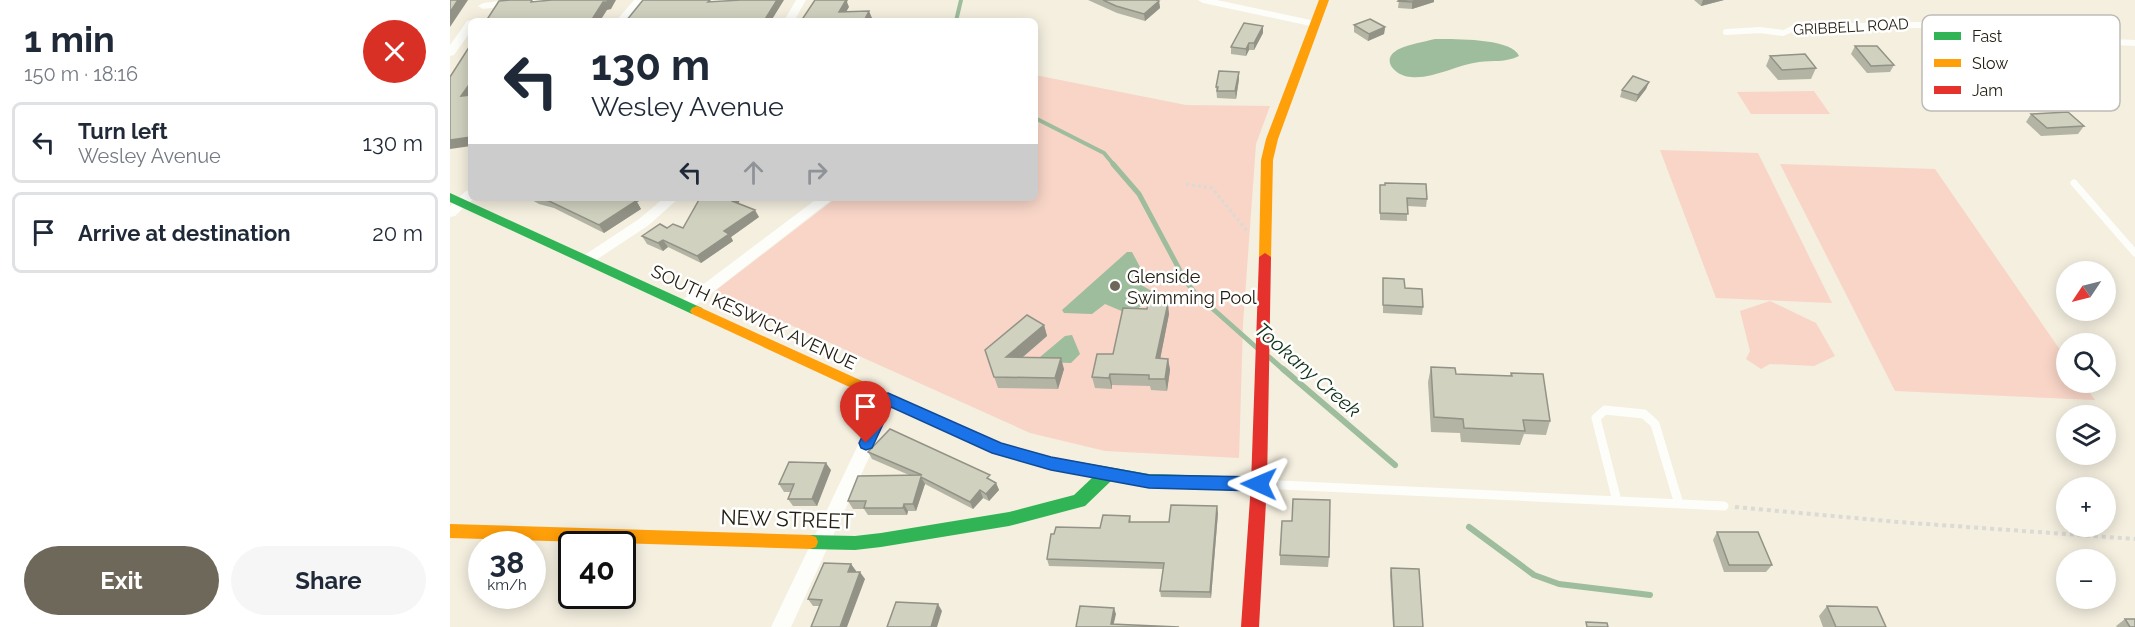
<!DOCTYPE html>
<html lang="en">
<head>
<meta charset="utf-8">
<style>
  body { margin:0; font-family:Raleway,sans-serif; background:#f6f6f7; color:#1f2937; height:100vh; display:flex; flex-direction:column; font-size:22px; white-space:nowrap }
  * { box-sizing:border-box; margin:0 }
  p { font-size:20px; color:#747a83 }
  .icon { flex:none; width:33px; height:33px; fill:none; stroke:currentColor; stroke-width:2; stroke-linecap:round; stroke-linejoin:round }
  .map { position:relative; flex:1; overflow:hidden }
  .sheet { display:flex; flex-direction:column; background:#fff; width:450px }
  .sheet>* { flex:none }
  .guide { position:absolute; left:18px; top:18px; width:570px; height:183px; border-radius:9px; box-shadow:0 3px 15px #0003; background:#fff; color:#1f2937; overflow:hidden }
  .needle { width:39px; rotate:235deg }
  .controls { position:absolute; left:1606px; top:261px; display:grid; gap:12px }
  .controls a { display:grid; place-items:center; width:60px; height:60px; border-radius:50%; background:#fff; box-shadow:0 3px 15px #0003; font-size:30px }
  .speed { position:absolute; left:18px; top:531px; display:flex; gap:12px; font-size:30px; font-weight:700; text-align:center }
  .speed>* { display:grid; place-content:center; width:78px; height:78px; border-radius:50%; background:#fff; box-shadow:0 3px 15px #0003; line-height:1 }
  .speed small { font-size:15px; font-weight:400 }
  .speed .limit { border:3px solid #111; border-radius:9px; background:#fff; color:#111 }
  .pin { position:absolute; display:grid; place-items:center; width:51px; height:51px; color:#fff; margin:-62px -26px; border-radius:50% 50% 50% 0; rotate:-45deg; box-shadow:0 0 6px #0007 }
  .pin .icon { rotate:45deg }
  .me { position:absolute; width:66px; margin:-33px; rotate:271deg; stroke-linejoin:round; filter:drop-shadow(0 0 4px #0008) }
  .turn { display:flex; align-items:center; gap:21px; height:126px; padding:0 24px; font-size:27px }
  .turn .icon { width:78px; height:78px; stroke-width:2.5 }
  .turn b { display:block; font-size:42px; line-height:51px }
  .lanes { display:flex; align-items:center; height:57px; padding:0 24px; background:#0003; justify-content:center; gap:30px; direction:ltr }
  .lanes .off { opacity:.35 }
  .round { display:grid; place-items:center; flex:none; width:63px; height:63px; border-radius:32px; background:#f6f6f7 }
  .overview { display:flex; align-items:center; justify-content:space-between; height:102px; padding:0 24px }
  h1 { font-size:36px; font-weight:700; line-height:45px }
  .button { display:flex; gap:12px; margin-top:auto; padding:12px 24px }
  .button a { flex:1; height:69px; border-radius:36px; background:#6d685a; color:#fff; font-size:24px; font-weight:700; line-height:69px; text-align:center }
  .button a+a { background:#f6f6f7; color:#1f2937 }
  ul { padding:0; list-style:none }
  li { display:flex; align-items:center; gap:18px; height:81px; margin:0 12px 9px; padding:0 12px; border:3px solid #e0e1e3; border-radius:9px }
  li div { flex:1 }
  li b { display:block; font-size:22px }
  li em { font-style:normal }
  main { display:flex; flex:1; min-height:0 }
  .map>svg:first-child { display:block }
  .green { fill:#f8d5c7 }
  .water { fill:#9dbd9c }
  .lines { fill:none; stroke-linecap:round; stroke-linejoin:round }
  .stream-far2 { stroke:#9dbd9c; stroke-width:4 }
  .stream-far1 { stroke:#9dbd9c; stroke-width:5 }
  .stream { stroke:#9dbd9c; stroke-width:6 }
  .path-far1 { stroke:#dbdad5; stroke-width:3; stroke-dasharray:3 3; stroke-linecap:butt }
  .path { stroke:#dbdad5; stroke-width:4; stroke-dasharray:4 4; stroke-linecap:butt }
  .lane-far2 { stroke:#fdfdfa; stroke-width:6 }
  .lane-far1 { stroke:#fdfdfa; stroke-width:7 }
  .lane { stroke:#fdfdfa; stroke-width:9 }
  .street { fill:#fdfdfa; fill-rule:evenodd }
  .fast { fill:#30b455; fill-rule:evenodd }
  .slow { fill:#ff9f0a; fill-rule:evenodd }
  .jam { fill:#e5322d; fill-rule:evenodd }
  .wall { fill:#b3b4a4 }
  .shaded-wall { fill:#929286 }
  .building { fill:#d0d1bf; stroke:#929286; stroke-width:1.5 }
  .route { fill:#1a73e8; stroke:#114b97; stroke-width:1.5 }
  .poi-dot { fill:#6d685a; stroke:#fff; stroke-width:2 }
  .labels { text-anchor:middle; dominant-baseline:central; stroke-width:5; stroke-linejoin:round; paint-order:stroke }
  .far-street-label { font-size:15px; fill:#252013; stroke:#fff }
  .poi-label { font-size:18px; fill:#252013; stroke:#fff; text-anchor:start }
  .street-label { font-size:18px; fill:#252013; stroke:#fff }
  .water-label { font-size:20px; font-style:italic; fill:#0d3116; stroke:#fff }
  .near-street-label { font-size:21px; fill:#252013; stroke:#fff }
  .key { fill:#fff; stroke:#bebcb8; stroke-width:1.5 }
  .key-label { font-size:16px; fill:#252013 }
</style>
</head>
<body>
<main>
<section class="sheet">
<div class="overview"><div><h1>1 min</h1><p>150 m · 18:16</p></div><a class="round" style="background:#d93025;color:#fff"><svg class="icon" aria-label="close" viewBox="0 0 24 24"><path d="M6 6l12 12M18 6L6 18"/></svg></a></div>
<ul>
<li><svg class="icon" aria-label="left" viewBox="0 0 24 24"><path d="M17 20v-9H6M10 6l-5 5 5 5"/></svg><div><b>Turn left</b><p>Wesley Avenue</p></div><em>130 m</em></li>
<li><svg class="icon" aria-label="arrive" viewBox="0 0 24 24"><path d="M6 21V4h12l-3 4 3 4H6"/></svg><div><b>Arrive at destination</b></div><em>20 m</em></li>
</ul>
<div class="button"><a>Exit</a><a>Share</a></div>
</section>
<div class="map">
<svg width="1685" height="627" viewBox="0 0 1685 627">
  <rect width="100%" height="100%" fill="#f4efdf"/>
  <path class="green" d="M585,75L736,105L820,106L806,144L793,324L789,458L655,451L580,433L265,291L386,198H585Z
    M1364,91L1380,114H1301L1287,92Z
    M1210,150L1308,153L1382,303L1266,298Z
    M1330,164L1485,169L1617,360V382L1633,383L1645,400L1445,391Z
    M1320,301L1366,323L1385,356L1364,366L1320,364L1311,369L1296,359L1300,351L1290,311Z"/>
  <path class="water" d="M985,39C1002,39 1063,38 1069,56C1055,63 1043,60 1029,62C1006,65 984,79 961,77C945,76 929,59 949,49C960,44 973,42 985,39Z
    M677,252H682L691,269L681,279L705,293L681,315L655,304L642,314L614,313L612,310Z
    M622,335L630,354L621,363L592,362L590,357L615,336Z"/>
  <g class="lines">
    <path class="stream-far2" d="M506,21L511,0
      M585,118L654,153L664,165"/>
    <path class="stream-far1" d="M663,164L689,194L735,280L745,293L807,348
      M819,357L835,371"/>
    <path class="stream" d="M833,369L945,465
      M1019,527L1084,575L1109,584L1200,595"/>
    <path class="path-far1" d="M736,184L762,188L797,231"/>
    <path class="path" d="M1285,507L1448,522L1685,539"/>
    <path class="lane-far2" d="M1532,24L1571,60
      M1276,32L1310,30L1333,33"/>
    <path class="lane-far1" d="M1624,183L1685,253"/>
    <path class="lane" d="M811,484L1274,506
      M1167,501L1146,418L1155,410L1194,414L1205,424L1229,504"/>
    <path class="street" d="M59,0H92L87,3L33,9L28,6L33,3Z
      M184,0H194L177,21H166Z
      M346,0H356L344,21H334Z
      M748,0H767L865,21L870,24L865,27L753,3Z
      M21,20L25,21H21V31L4,55L0,56V45L17,21Z
      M1532,21L1642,38L1685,40V46L1642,44L1532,27L1347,30L1333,36L1328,33L1345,24Z
      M21,190V198H24L5,216L0,217V206L16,191Z
      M214,198H229L199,225L143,262H133L131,259L133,256L189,219Z
      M368,198H384L241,309H231L229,305L231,301Z
      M438,393L444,394L446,399L341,627H321L430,399L432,394Z"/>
    <path class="fast" d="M0,193L252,308L254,311L252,314H242L0,202Z
      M480,412L551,444L601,457L699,474L809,477L815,479L817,484L815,489L809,491L699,488L661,481L635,506L559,526L431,547L405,550L360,549L354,547L352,542L354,537L360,535L405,536L431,533L559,512L624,495L643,477L601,469L548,455L475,422L473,418L475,414Z"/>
    <path class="slow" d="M869,0H879L828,139L823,160L821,257L815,261L809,257L811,160L816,139Z
      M247,306L485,414L487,418L485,422L480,424L475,422L242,314L240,311L242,308Z
      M0,524L360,535L366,537L368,542L366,547L360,549L0,538Z"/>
    <path class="jam" d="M815,253L821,257L817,484L809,627H791L801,484L809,257Z"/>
  </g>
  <path class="wall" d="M638,0H706L709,1L710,8L695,21L667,13Z
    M949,0H984V2L962,9L948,8Z
    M1244,0H1274L1251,6Z
    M904,25L935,27L934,34L918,41L904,32Z
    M813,33L804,50H799L796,56L781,54V47Z
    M1509,37L1555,59L1551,66H1525L1505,44Z
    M1405,46L1444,65L1440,72L1417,73L1401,54Z
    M1320,56L1366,68L1361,79L1328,80L1316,66Z
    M789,79L786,99L767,98L766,87Z
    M1199,82L1196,89L1186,102L1170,97L1172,90Z
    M1581,114L1634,126L1628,134L1591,136L1576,122Z
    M930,185L977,199L976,207L957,206V221L930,220Z
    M78,198H196L187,202L191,209L154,233L104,208L89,204Z
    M288,203L309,217L281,237L283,241L251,263L218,247L213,251L197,244L192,236L217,228H233Z
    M933,278L955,288L973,307L972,315L933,313Z
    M719,314L710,359H718L720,370L717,391L701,390L700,386L662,385V389L645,388L642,377L663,354Z
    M594,325L597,336L573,357L614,369L608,389L548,388L535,350Z
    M981,367L1006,374L1060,376L1061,373L1100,421L1096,435L1074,434L1070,445L1011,442L1010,433L981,432L978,382Z
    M418,452L542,481L546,483L549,490L539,501L533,498L523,509L475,484L466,511H458L457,515H418L414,509H403L398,501L459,475L422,459Z
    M381,470L367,506H343L338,499L341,492H334L329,484Z
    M768,513L761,598L711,597L710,591L713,569L599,566L597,559L650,528L680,516L681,522H719Z
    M1267,532L1322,565L1316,572H1274L1263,540Z
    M830,555L879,557L878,567L830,565Z
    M401,564L406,571L405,572L415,579L369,606H363L358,599Z
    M941,568L973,627H943L940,575Z
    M1377,606L1436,627H1373L1369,616Z
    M1675,619L1685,627H1667L1666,626Z"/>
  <path class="shaded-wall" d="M8,0H18L0,27V12Z
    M158,0H166L161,9L157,10L150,21H141L153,2Z
    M327,0H334L321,21H314Z
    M392,0H398L397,2L399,7L392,19L389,12Z
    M969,0H984V2L962,9V2Z
    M1253,0H1274L1251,6Z
    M709,1L710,8L695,21L694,14Z
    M419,11L422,18L420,21H414Z
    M813,26V33L804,50V43Z
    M935,27L934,34L918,41L919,34Z
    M799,43V50L796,56V49Z
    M789,72V79L786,99L785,91Z
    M21,82V98L11,96Z
    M1199,82L1196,89L1186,102L1188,95Z
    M21,137V146L0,149V140Z
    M178,198H196L187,202L191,209L154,233L149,225Z
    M283,198H291L286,208L282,201Z
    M305,210L309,217L281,237L283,241L251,263L247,256L274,231Z
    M213,240L218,247L213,251L208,243Z
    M718,303L719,314L708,370L706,358Z
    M594,325L597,336L560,368L556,357Z
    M611,358L614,369L608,389L605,378Z
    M718,359L720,370L717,391L715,379Z
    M660,374L662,385V389L659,378Z
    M376,463L381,470L367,506L362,499Z
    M471,477L475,484L466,511L463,504Z
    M546,483L549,490L539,501L536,494Z
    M530,490L533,498L523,509L520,502Z
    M454,504L458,511L457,515L453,508Z
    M767,506L768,513L761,598L760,592Z
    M401,564L406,571L402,579L398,572Z
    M410,572L415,579L397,627H390Z
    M488,604L492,611L487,627H481Z
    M664,608L666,614L663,627L661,624Z"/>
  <path class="building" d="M0,0H8L0,12Z
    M60,0H82L81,2L102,0H158L157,2H153L141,21H36L49,1Z
    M193,0H260L258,2L291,0H327L314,21H176Z
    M365,0H396L389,12L419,11L414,21H351Z
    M653,0H706L709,1L694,14L666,6Z
    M949,0H969L962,2L948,1Z
    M920,19L935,27L919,34L904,25Z
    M794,23L813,26L804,43H799L796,49L781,47Z
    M21,44V82L11,96L21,95V137L0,140V77Z
    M1405,46H1427L1444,65L1421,66Z
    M1355,54L1366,68L1332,70L1320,56Z
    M769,71L789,72L785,91H767L768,87H766Z
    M1183,76L1199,82L1188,95L1172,90Z
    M1618,112L1634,126L1597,128L1581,114Z
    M935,183L976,184L977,199L957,198L958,214L930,213V185H935Z
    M89,198H179L186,201L149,225L99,201Z
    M250,198H283L282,201L305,210L274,231L279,234L247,256L213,240L208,243L192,236L210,224L217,228L223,224L233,228Z
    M933,278L954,279L955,288L972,289L973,307L933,305Z
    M698,302L718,303L706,358L718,359L715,379H699V375L660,374L659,378L642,377L647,354H663L673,308L697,309Z
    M577,315L594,325L556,357L611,358L605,378L544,377L535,350Z
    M981,367L1005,368L1006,374L1062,376L1061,373L1093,374L1100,421L1073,420L1075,431L1014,428L1013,419L984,417Z
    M440,429L540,475L537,478L546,483L536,494L530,490L520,502L471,477L463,504H454L453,508H414L416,501H398L408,476L472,475L418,452Z
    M339,462L376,463L362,499H338L344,484H329Z
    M843,499L880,500L879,557L830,555L832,521H842Z
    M721,505L767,506L760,592L710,591L714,563L597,559L601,534H604L606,527L650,528L653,515L680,516L679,522H719Z
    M1267,532H1308L1322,565H1279Z
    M374,563L401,564L398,572H410L390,627H361L372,600L358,599Z
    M941,568L969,569L973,627H944Z
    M446,602L488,604L481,627H437Z
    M630,606L664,608L661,624L729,627H626Z
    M1377,606L1427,607L1436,627H1386Z
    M1675,619H1685V627H1680Z
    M1136,622L1157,623L1158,627H1137Z"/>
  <path class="route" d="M438,393L551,443L601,457L699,475L809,477L815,479L817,484L815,489L809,491L699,488L601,470L542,453L441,407L422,448L416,450L411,448L409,443L430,399L433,395Z"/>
  <circle class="poi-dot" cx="665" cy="286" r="6"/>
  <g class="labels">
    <g class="far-street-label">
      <text transform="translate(1401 27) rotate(-3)">GRIBBELL ROAD</text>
    </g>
    <g class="poi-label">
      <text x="677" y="276">Glenside<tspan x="677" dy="21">Swimming Pool</tspan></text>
    </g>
    <g class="street-label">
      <text transform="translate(304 317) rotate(25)">SOUTH KESWICK AVENUE</text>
    </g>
    <g class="water-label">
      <text transform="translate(858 370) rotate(41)">Tookany Creek</text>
    </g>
    <g class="near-street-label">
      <text transform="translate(337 519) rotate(2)">NEW STREET</text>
    </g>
  </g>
  <rect x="1472" y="15" width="198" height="96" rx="9" class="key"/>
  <rect x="1484" y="32" width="27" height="8" fill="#30b455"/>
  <rect x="1484" y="59" width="27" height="8" fill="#ff9f0a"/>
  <rect x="1484" y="86" width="27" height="8" fill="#e5322d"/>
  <g class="key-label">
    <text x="1522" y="42">Fast</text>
    <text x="1522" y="69">Slow</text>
    <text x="1522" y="96">Jam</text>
  </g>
</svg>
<div class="controls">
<a><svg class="needle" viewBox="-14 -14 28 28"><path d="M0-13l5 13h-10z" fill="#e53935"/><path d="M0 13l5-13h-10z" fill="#747a83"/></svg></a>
<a><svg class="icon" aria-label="search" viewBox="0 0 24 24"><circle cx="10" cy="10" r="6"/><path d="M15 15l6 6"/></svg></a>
<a><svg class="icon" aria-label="layers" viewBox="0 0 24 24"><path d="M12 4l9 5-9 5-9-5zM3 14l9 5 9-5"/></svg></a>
<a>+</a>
<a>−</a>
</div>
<div class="speed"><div>38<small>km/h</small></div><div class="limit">40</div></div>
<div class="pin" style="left:416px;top:443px;background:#d93025"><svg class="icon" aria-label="arrive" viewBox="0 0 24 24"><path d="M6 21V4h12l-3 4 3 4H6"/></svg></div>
<svg class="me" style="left:809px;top:484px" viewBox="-20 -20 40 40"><path d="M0-17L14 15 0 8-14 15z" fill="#1a73e8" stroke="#fff" stroke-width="4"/></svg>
<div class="guide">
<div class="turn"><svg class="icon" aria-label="left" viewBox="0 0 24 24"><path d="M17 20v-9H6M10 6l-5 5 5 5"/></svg><div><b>130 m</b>Wesley Avenue</div></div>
<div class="lanes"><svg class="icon" aria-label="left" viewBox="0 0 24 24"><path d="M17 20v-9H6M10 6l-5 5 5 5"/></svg><svg class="icon off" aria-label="ahead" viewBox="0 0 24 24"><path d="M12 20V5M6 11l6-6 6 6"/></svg><svg class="icon off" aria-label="right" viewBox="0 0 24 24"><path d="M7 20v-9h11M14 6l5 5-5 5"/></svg></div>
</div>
</div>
</main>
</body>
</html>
